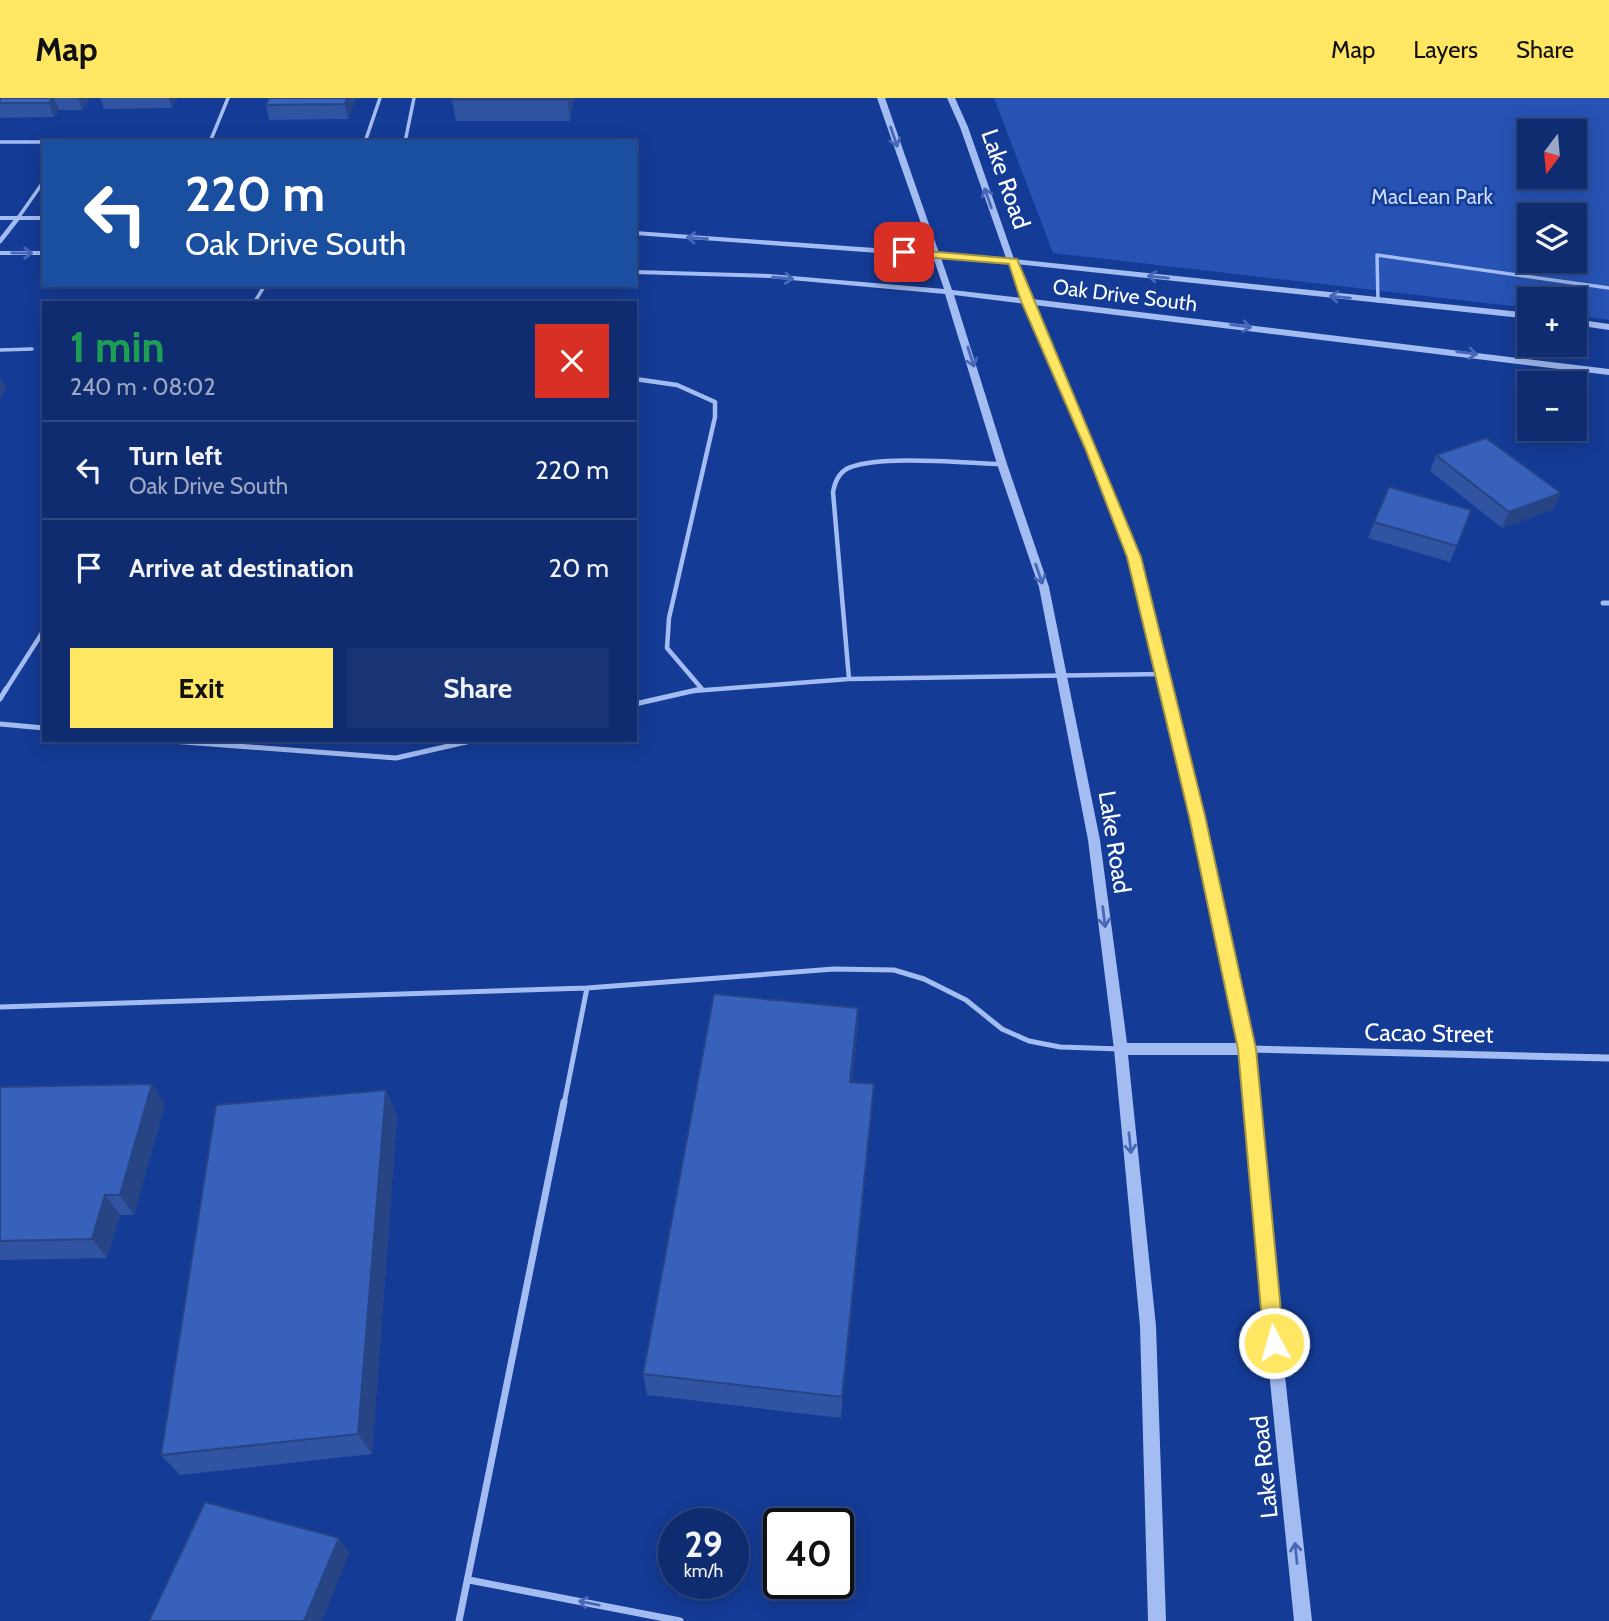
<!DOCTYPE html>
<html lang="en">
<head>
<meta charset="utf-8">
<style>
  body { margin:0; font-family:Cabin,sans-serif; background:#183475; color:#f1f3f6; height:100vh; display:flex; flex-direction:column; font-size:26px; white-space:nowrap }
  * { box-sizing:border-box; margin:0 }
  p { font-size:23px; color:#9ba7c3 }
  .icon { flex:none; width:38px; height:38px; fill:none; stroke:currentColor; stroke-width:2; stroke-linecap:round; stroke-linejoin:round }
  .map { position:relative; flex:1; overflow:hidden }
  .details { position:absolute; left:42px; top:203px; width:595px; height:441px; display:flex; flex-direction:column; background:#0f2c70; border-radius:0px; box-shadow:0 4px 18px #0003,0 0 0 2px #2f4883 }
  .details>* { flex:none }
  .guide { position:absolute; left:42px; top:42px; width:595px; height:147px; border-radius:0px; box-shadow:0 4px 18px #0003,0 0 0 2px #2f4883; background:#1a4fa0; color:#fff; overflow:hidden }
  .needle { width:46px; rotate:196deg }
  .tools { position:absolute; left:1517px; top:21px; display:grid; gap:14px }
  .tools a { display:grid; place-items:center; width:70px; height:70px; border-radius:0px; background:#0f2c70; box-shadow:0 4px 18px #0003,0 0 0 2px #2f4883; font-size:35px }
  .speed { position:absolute; left:658px; top:1410px; display:flex; gap:14px; font-size:35px; font-weight:700; text-align:center }
  .speed>* { display:grid; place-content:center; width:91px; height:91px; border-radius:50%; background:#0f2c70; box-shadow:0 4px 18px #0003,0 0 0 2px #2f4883; line-height:1 }
  .speed small { font-size:18px; font-weight:400 }
  .speed .limit { border:4px solid #111; border-radius:10px; background:#fff; color:#111 }
  .pin { position:absolute; display:grid; place-items:center; width:60px; height:60px; color:#fff; margin:-30px; border-radius:14px; box-shadow:0 4px 10px #0006 }
  .me { position:absolute; width:77px; margin:-38px; rotate:354deg; stroke-linejoin:round; filter:drop-shadow(0 0 5px #0008) }
  .turn { display:flex; align-items:center; gap:24px; height:147px; padding:0 28px; font-size:32px }
  .turn .icon { width:91px; height:91px; stroke-width:2.5 }
  .turn b { display:block; font-size:49px; line-height:60px }
  .round { display:grid; place-items:center; flex:none; width:74px; height:74px; border-radius:0px; background:#183475 }
  .headline { display:flex; align-items:center; justify-content:space-between; height:119px; padding:0 28px }
  h1 { font-size:42px; font-weight:800; line-height:52px; color:#1e9e55 }
  .button { display:flex; gap:14px; margin-top:auto; padding:14px 28px }
  .button a { flex:1; height:80px; border-radius:0px; background:#ffe764; color:#111; font-size:28px; font-weight:800; line-height:80px; text-align:center }
  .button a+a { background:#183475; color:#f1f3f6 }
  ul { padding:0; list-style:none }
  li { display:flex; align-items:center; gap:21px; height:98px; padding:0 28px; border-top:2px solid #2f4883 }
  li div { flex:1 }
  li b { display:block; font-size:26px }
  li em { font-style:normal }
  header { display:flex; align-items:center; gap:42px; box-sizing:border-box; height:98px; padding:0 35px; background:#ffe764; color:#111 }
  header strong { font-size:33px }
  nav { display:flex; gap:38px; margin-inline-start:auto; font-size:24px }
  .map>svg:first-child { display:block }
  .green { fill:#2653b4; fill-rule:evenodd }
  .lines { fill:none; stroke-linecap:round; stroke-linejoin:round }
  .service-far3 { stroke:#a3bcf2; stroke-width:3.5 }
  .service-far2 { stroke:#a3bcf2; stroke-width:4.5 }
  .service-far1 { stroke:#a3bcf2; stroke-width:5 }
  .service { stroke:#a3bcf2; stroke-width:7 }
  .minor-far2 { stroke:#a3bcf2; stroke-width:4.5 }
  .minor-far1 { stroke:#a3bcf2; stroke-width:5 }
  .minor { stroke:#a3bcf2; stroke-width:7 }
  .tertiary { fill:#a3bcf2; fill-rule:evenodd }
  .wall { fill:#3053a2 }
  .shaded-wall { fill:#274484 }
  .building { fill:#3861bc; stroke:#274484; stroke-width:2 }
  .oneway { stroke:#4668b6 }
  .route { fill:#ffe764; stroke:#a69641; stroke-width:2 }
  .labels { text-anchor:middle; dominant-baseline:central; stroke-width:5; stroke-linejoin:round; paint-order:stroke }
  .far-park-label { font-size:21px; fill:#cbdbfd; stroke:#143b95 }
  .far-street-label { font-size:21px; fill:#fff; stroke:#143b95 }
  .street-label { font-size:24px; fill:#fff; stroke:#143b95 }
</style>
</head>
<body>
<header>
<strong>Map</strong>
<nav><a>Map</a><a>Layers</a><a>Share</a></nav>
</header>
<div class="map">
<svg width="1609" height="1523" viewBox="0 0 1609 1523">
  <rect width="100%" height="100%" fill="#143b95"/>
  <path class="green" d="M994,0H1609V222L1575,217V201H1530L1529,210L1053,155ZM1530,33H1575V79H1530ZM1530,117H1575V163H1530Z"/>
  <g class="lines">
    <path class="service-far3" d="M0,44H173
      M210,44L228,0
      M365,44L380,0
      M405,44L414,0
      M18,120L44,83
      M1378,203L1377,157L1609,190
      M254,205L265,187
      M0,252L32,251"/>
    <path class="service-far2" d="M635,281L677,287L715,304V319L669,520L667,550L702,591
      M849,581L833,394C835,383 839,373 851,369C883,357 964,365 1001,366
      M5,593L44,532
      M693,593L849,581L1163,576"/>
    <path class="service-far1" d="M0,601L6,591
      M635,606L701,591
      M0,626L44,630
      M158,642L396,660L475,642
      M0,909L587,890L834,871L894,872L924,881L966,902L1002,931L1029,943L1060,949L1121,951
      M564,1006L587,890"/>
    <path class="service" d="M469,1482L680,1523
      M459,1523L564,1004"/>
    <path class="minor-far2" d="M0,143L18,120"/>
    <path class="minor-far1" d="M1603,505H1609"/>
    <path class="minor" d="M1247,951L1609,960"/>
    <path class="tertiary" d="M877,0H885L939,155L1006,160L960,29L947,0H955L968,29L1014,161L1530,215V221L1016,166L1032,201L1609,271V277L1034,207L1096,350L1139,459L1203,718L1254,951L1269,1133L1312,1523H1294L1255,1133L1241,957H1128L1156,1228L1166,1523H1148L1140,1228L1114,951L1088,742L1039,489L997,366L945,196L769,180L635,176V172L769,176L944,191L933,159L635,137V133L931,154ZM941,160L1008,165L1023,200L952,192ZM954,197L1025,206L1086,350L1129,459L1191,718L1239,945H1127L1100,742L1049,489L1007,366Z
      M0,118H44V122H0Z
      M0,153H44V157H0Z
      M1575,221L1609,226V232L1575,227Z"/>
  </g>
  <path class="wall" d="M0,0H90L82,12H59L54,19L0,20Z
    M100,0H177L172,10L104,11Z
    M356,0L348,21L269,22L266,7Z
    M453,0H574L570,23H456L452,2Z
    M1436,357L1554,411L1502,430L1430,373Z
    M1471,412L1450,464L1368,440L1374,424Z
    M858,910L857,938L852,984L872,1012L841,1320L647,1297L643,1276Z
    M0,989L165,1006L134,1117H120L107,1160L0,1162Z
    M386,992L397,1018L372,1356L180,1377L161,1357Z"/>
  <path class="shaded-wall" d="M52,0H54L59,12L54,19L49,5Z
    M78,0H90L82,12Z
    M169,0H177L172,10Z
    M347,0H356L348,21L345,6Z
    M568,0H574L570,23L568,2Z
    M0,277L6,290L0,302Z
    M1561,395L1554,411L1502,430L1509,414Z
    M858,910L857,938L849,1010L850,984Z
    M152,986L165,1006L134,1117L120,1097Z
    M874,986L872,1012L841,1320L842,1299Z
    M386,992L397,1018L372,1356L358,1336Z
    M105,1097L120,1117L107,1160L92,1141Z
    M339,1440L350,1454L322,1523H304Z"/>
  <path class="building" d="M0,0H52L49,5H0Z
    M269,0H347L345,6L266,7Z
    M453,0H568V2H452Z
    M1486,340L1561,395L1509,414L1436,357Z
    M1389,389L1471,412L1457,448L1374,424Z
    M714,896L858,910L850,984L874,986L842,1299L643,1276Z
    M152,986L120,1097H105L92,1141L0,1143V989Z
    M386,992L358,1336L161,1357L216,1007Z
    M205,1404L339,1440L304,1523H149Z"/>
  <defs><path id="oneway-shaft" d="M-6 0H5M1.5-3L5.5 0L1.5 3" fill="none" stroke-width="1.6" stroke-linecap="round" stroke-linejoin="round" transform="scale(1.75)"/></defs>
  <g class="oneway">
    <use href="#oneway-shaft" transform="translate(894 39) rotate(71)"/>
    <use href="#oneway-shaft" transform="translate(988 100) rotate(-109)"/>
    <use href="#oneway-shaft" transform="translate(697 140) rotate(-176)"/>
    <use href="#oneway-shaft" transform="translate(22 155) rotate(1)"/>
    <use href="#oneway-shaft" transform="translate(1158 179) rotate(-174)"/>
    <use href="#oneway-shaft" transform="translate(783 180) rotate(5)"/>
    <use href="#oneway-shaft" transform="translate(1340 199) rotate(-174)"/>
    <use href="#oneway-shaft" transform="translate(1241 228) rotate(7)"/>
    <use href="#oneway-shaft" transform="translate(1467 255) rotate(7)"/>
    <use href="#oneway-shaft" transform="translate(971 259) rotate(72)"/>
    <use href="#oneway-shaft" transform="translate(1039 476) rotate(71)"/>
    <use href="#oneway-shaft" transform="translate(1104 819) rotate(83)"/>
    <use href="#oneway-shaft" transform="translate(1130 1045) rotate(84)"/>
    <use href="#oneway-shaft" transform="translate(1296 1455) rotate(-96)"/>
    <use href="#oneway-shaft" transform="translate(589 1505) rotate(-169)"/>
  </g>
  <path class="route" d="M904,151L1017,161L1141,459L1205,718L1256,951L1284,1245L1281,1252L1274,1254L1267,1252L1264,1245L1238,951L1189,718L1127,459L1085,350L1021,203L1009,166L900,157V152Z"/>
  <g class="labels">
    <g class="far-park-label">
      <text x="1432" y="98">MacLean Park</text>
    </g>
    <g class="far-street-label">
      <text transform="translate(1125 197) rotate(7)">Oak Drive South</text>
    </g>
    <g class="street-label">
      <text transform="translate(1006 81) rotate(71)">Lake Road</text>
      <text transform="translate(1115 744) rotate(81)">Lake Road</text>
      <text transform="translate(1429 935) rotate(1)">Cacao Street</text>
      <text transform="translate(1264 1369) rotate(-96)">Lake Road</text>
    </g>
  </g>
</svg>
<div class="tools">
<a><svg class="needle" viewBox="-14 -14 28 28"><path d="M0-13l5 13h-10z" fill="#e53935"/><path d="M0 13l5-13h-10z" fill="#9ba7c3"/></svg></a>
<a><svg class="icon" aria-label="layers" viewBox="0 0 24 24"><path d="M12 4l9 5-9 5-9-5zM3 14l9 5 9-5"/></svg></a>
<a>+</a>
<a>−</a>
</div>
<div class="speed"><div>29<small>km/h</small></div><div class="limit">40</div></div>
<div class="pin" style="left:904px;top:154px;background:#d93025"><svg class="icon" aria-label="arrive" viewBox="0 0 24 24"><path d="M6 21V4h12l-3 4 3 4H6"/></svg></div>
<svg class="me" style="left:1274px;top:1245px" viewBox="-20 -20 40 40"><circle r="17" fill="#ffe764" stroke="#fff" stroke-width="3"/><path d="M0-11L8 9 0 5-8 9z" fill="#fff"/></svg>
<div class="guide">
<div class="turn"><svg class="icon" aria-label="left" viewBox="0 0 24 24"><path d="M17 20v-9H6M10 6l-5 5 5 5"/></svg><div><b>220 m</b>Oak Drive South</div></div>
</div>
<section class="details">
<div class="headline"><div><h1>1 min</h1><p>240 m · 08:02</p></div><a class="round" style="background:#d93025;color:#fff"><svg class="icon" aria-label="close" viewBox="0 0 24 24"><path d="M6 6l12 12M18 6L6 18"/></svg></a></div>
<ul>
<li><svg class="icon" aria-label="left" viewBox="0 0 24 24"><path d="M17 20v-9H6M10 6l-5 5 5 5"/></svg><div><b>Turn left</b><p>Oak Drive South</p></div><em>220 m</em></li>
<li><svg class="icon" aria-label="arrive" viewBox="0 0 24 24"><path d="M6 21V4h12l-3 4 3 4H6"/></svg><div><b>Arrive at destination</b></div><em>20 m</em></li>
</ul>
<div class="button"><a>Exit</a><a>Share</a></div>
</section>
</div>
</body>
</html>
